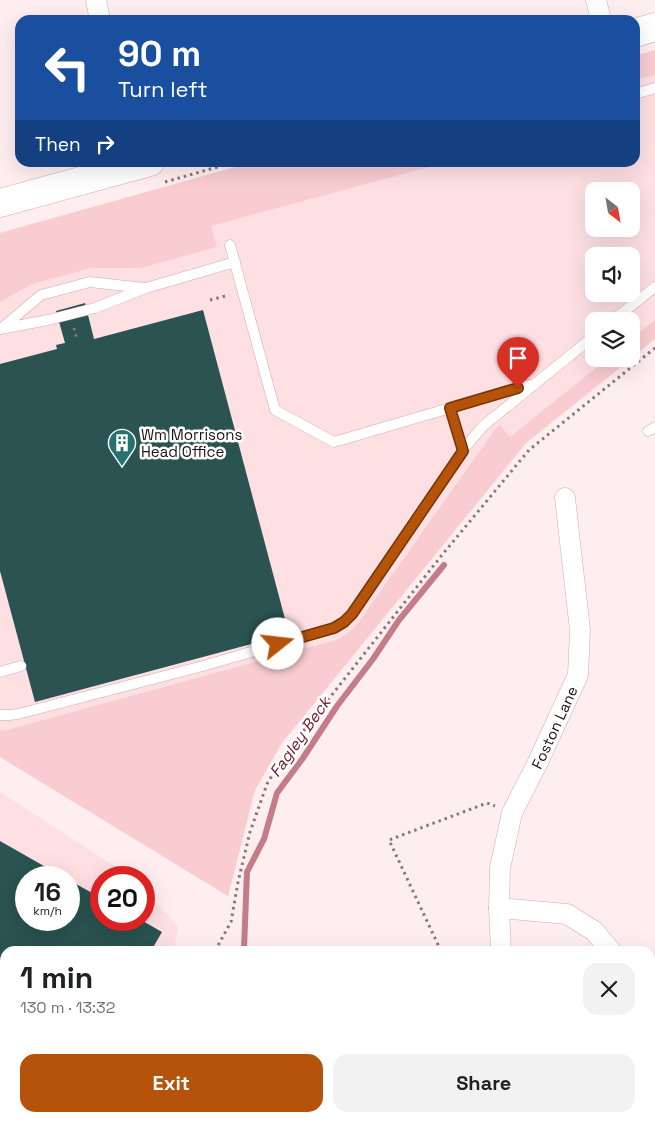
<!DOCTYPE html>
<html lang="en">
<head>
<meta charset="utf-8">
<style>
  body { margin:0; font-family:"Space Grotesk",sans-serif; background:#f2f2f2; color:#202124; height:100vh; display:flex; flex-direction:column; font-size:19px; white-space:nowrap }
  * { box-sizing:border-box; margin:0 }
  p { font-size:16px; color:#757577 }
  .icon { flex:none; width:28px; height:28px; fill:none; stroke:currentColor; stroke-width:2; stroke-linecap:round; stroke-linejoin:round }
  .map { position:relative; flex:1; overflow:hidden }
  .side { position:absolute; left:0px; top:946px; width:655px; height:176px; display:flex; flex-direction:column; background:#fff; border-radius:15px 15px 0 0; box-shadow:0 5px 20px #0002 }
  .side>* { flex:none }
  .banner { position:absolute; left:15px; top:15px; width:625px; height:152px; border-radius:15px; box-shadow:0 5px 20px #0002; background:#1a4fa0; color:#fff; overflow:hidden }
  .needle { width:32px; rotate:149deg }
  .buttons { position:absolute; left:585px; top:182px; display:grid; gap:10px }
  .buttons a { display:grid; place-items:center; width:55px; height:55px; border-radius:10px; background:#fff; box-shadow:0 5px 20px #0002; font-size:25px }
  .speed { position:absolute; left:15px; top:866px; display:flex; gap:10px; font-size:25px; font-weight:700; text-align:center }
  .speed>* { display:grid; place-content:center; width:65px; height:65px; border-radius:50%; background:#fff; box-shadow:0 5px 20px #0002; line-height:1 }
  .speed small { font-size:12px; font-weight:400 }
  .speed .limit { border:8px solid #d22; background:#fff; color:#111 }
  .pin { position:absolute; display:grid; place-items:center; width:42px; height:42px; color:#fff; margin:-51px -21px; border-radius:50% 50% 50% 0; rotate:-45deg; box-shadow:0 0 5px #0007 }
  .pin .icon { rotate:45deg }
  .me { position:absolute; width:55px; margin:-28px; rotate:74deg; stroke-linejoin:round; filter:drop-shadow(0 0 4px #0008) }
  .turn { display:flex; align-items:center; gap:18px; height:105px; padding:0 20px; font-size:22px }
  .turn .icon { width:65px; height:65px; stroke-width:2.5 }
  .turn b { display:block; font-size:35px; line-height:42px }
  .then { display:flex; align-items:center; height:48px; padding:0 20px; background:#0003; gap:10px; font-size:19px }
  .round { display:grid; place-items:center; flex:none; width:52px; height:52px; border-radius:15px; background:#f2f2f2 }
  .headline { display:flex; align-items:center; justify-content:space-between; height:85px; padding:0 20px }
  h1 { font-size:30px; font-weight:700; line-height:38px }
  .action { display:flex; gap:10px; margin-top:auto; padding:10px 20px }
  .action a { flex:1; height:58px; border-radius:15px; background:#b45309; color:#fff; font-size:20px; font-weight:700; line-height:58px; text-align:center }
  .action a+a { background:#f2f2f2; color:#202124 }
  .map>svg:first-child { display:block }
  .built { fill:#fee0e3; fill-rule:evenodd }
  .green { fill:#f8ccd1 }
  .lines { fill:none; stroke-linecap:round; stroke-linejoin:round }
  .stream { stroke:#c47c86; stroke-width:6 }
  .building { fill:#2a5351 }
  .lane-casing { stroke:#d1aaae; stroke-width:11 }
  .street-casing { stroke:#d1aaae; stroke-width:21 }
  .secondary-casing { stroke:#d1aaae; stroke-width:29 }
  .path { stroke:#867779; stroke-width:3; stroke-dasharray:2.5 4; stroke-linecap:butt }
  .lane { stroke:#fff; stroke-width:10 }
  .street { stroke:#fff; stroke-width:20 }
  .secondary { stroke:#fff; stroke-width:28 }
  .route-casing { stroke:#753606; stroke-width:12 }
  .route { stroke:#b45309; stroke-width:9 }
  .labels { text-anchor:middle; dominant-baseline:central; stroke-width:5; stroke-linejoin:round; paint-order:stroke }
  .poi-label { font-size:15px; fill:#201214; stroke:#fff; text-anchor:start }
  .street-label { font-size:15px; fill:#201214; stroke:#fff }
  .water-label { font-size:16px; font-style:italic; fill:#6e182e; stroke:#fff }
</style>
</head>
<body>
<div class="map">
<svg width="655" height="1122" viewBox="0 0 655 1122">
  <rect width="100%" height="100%" fill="#ffeef0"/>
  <path class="built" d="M655,50V339L631,358V321H594V359H631L526,443L282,743L255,790L228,896L0,757V233L253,163L635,162V56ZM594,191H631V229H594ZM594,256H631V294H594Z
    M0,792L132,877L101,878V920H144V890L179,927L173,951H5V1118H127L126,1122H0ZM26,878H69V920H26Z"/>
  <path class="green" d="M655,50V75L635,80V56Z
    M253,162L444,163L211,226L217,247L141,268H91L32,284L0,302V233Z
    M655,320V339L631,358V339Z
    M607,359H631L526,443L282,743L255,790L228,896L0,757V730L3,731L336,640C345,636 351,631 358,623L496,428L500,425L510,437Z"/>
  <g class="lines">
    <path class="stream" d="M242,951L244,949L247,872L264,839L277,793L303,758L337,706L373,659L399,620L444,565
      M197,1122L198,1118"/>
  </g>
  <path class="building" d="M85,303L94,339L203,310L289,634L35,702L0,571V364L57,349L56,345L65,343L56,311Z
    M0,841L65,878H26V920H69V880L101,898V920H141L162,932L151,951H5V1118H57L55,1122H0Z"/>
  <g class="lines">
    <defs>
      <path id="lane" d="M635,94L655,88
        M230,245L275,410L334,442L529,385
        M612,321L655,287
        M2,328L41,295L90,282L144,288
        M0,329L48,320L95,308L146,288L235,262
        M450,408L463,451
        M648,431L655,427
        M0,672L21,666
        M0,715H9L18,714L203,666L333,628L344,622L352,614L467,445L483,426L594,336"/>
      <g id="street">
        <path d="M96,0L100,20"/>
        <path d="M596,0L601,20"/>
        <path d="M499,908L567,914L594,931L611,951"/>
        <path id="s1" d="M501,951L499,908L500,868L512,813L538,762L578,675L580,630L565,498"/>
        <path d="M650,1012L655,1021"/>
        <path d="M506,1118L510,1122"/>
        <path d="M448,1122L451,1118"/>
      </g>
      <path id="secondary" d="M635,33L655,27
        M0,203L150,162"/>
    </defs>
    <use href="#lane" class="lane-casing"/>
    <use href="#street" class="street-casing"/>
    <use href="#secondary" class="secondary-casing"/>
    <path class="path" d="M165,182L235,162
      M210,300L229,295
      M74,328L77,340
      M216,951V949L231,922L238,882L250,832L267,784L283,757L442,555L529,450L655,348
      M441,951L389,840L487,803L495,806
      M182,1122L183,1118"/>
    <use href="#lane" class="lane"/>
    <use href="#street" class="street"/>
    <use href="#secondary" class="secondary"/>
  </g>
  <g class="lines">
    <defs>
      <path id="route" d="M278,644L334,628L344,622L352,614L463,451L450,408L518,388"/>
    </defs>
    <use href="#route" class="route-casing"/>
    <use href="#route" class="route"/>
  </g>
  <defs>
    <symbol id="building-pin" viewBox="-11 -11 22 30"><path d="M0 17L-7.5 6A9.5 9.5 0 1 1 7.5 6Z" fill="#277270" stroke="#fff"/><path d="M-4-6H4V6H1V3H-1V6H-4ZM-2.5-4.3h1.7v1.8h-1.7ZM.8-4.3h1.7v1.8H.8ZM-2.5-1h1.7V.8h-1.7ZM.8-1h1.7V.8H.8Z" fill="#fff"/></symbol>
  </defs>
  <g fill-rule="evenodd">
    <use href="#building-pin" x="106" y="427" width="32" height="43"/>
  </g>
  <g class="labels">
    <g class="poi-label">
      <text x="141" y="434">Wm Morrisons<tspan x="141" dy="17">Head Office</tspan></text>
    </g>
    <g class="street-label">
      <text stroke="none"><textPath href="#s1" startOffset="235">Foston Lane</textPath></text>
    </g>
    <g class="water-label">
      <text transform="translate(300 737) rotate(-55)">Fagley Beck</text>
    </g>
  </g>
</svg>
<div class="buttons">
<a><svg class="needle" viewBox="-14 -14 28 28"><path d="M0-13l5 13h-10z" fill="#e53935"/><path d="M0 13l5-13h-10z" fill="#757577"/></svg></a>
<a><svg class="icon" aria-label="sound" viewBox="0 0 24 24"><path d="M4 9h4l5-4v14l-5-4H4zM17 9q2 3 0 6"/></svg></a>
<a><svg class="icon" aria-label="layers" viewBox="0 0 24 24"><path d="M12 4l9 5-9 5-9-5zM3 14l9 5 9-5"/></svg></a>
</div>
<div class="speed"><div>16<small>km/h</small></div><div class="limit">20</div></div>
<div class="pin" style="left:518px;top:388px;background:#d93025"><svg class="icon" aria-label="arrive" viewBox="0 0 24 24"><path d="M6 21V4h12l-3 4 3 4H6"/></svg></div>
<svg class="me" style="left:278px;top:644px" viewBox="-20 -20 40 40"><circle r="19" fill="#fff"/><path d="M0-13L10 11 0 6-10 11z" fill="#b45309"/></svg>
<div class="banner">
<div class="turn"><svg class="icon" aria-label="left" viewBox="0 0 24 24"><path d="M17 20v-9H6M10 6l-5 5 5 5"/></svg><div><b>90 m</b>Turn left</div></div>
<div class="then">Then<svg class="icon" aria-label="right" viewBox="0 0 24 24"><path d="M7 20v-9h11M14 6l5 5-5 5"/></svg></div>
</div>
<section class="side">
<div class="headline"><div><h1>1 min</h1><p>130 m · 13:32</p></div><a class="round"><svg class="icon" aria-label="close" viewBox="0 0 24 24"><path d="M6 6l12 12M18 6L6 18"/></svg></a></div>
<div class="action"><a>Exit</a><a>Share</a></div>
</section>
</div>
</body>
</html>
